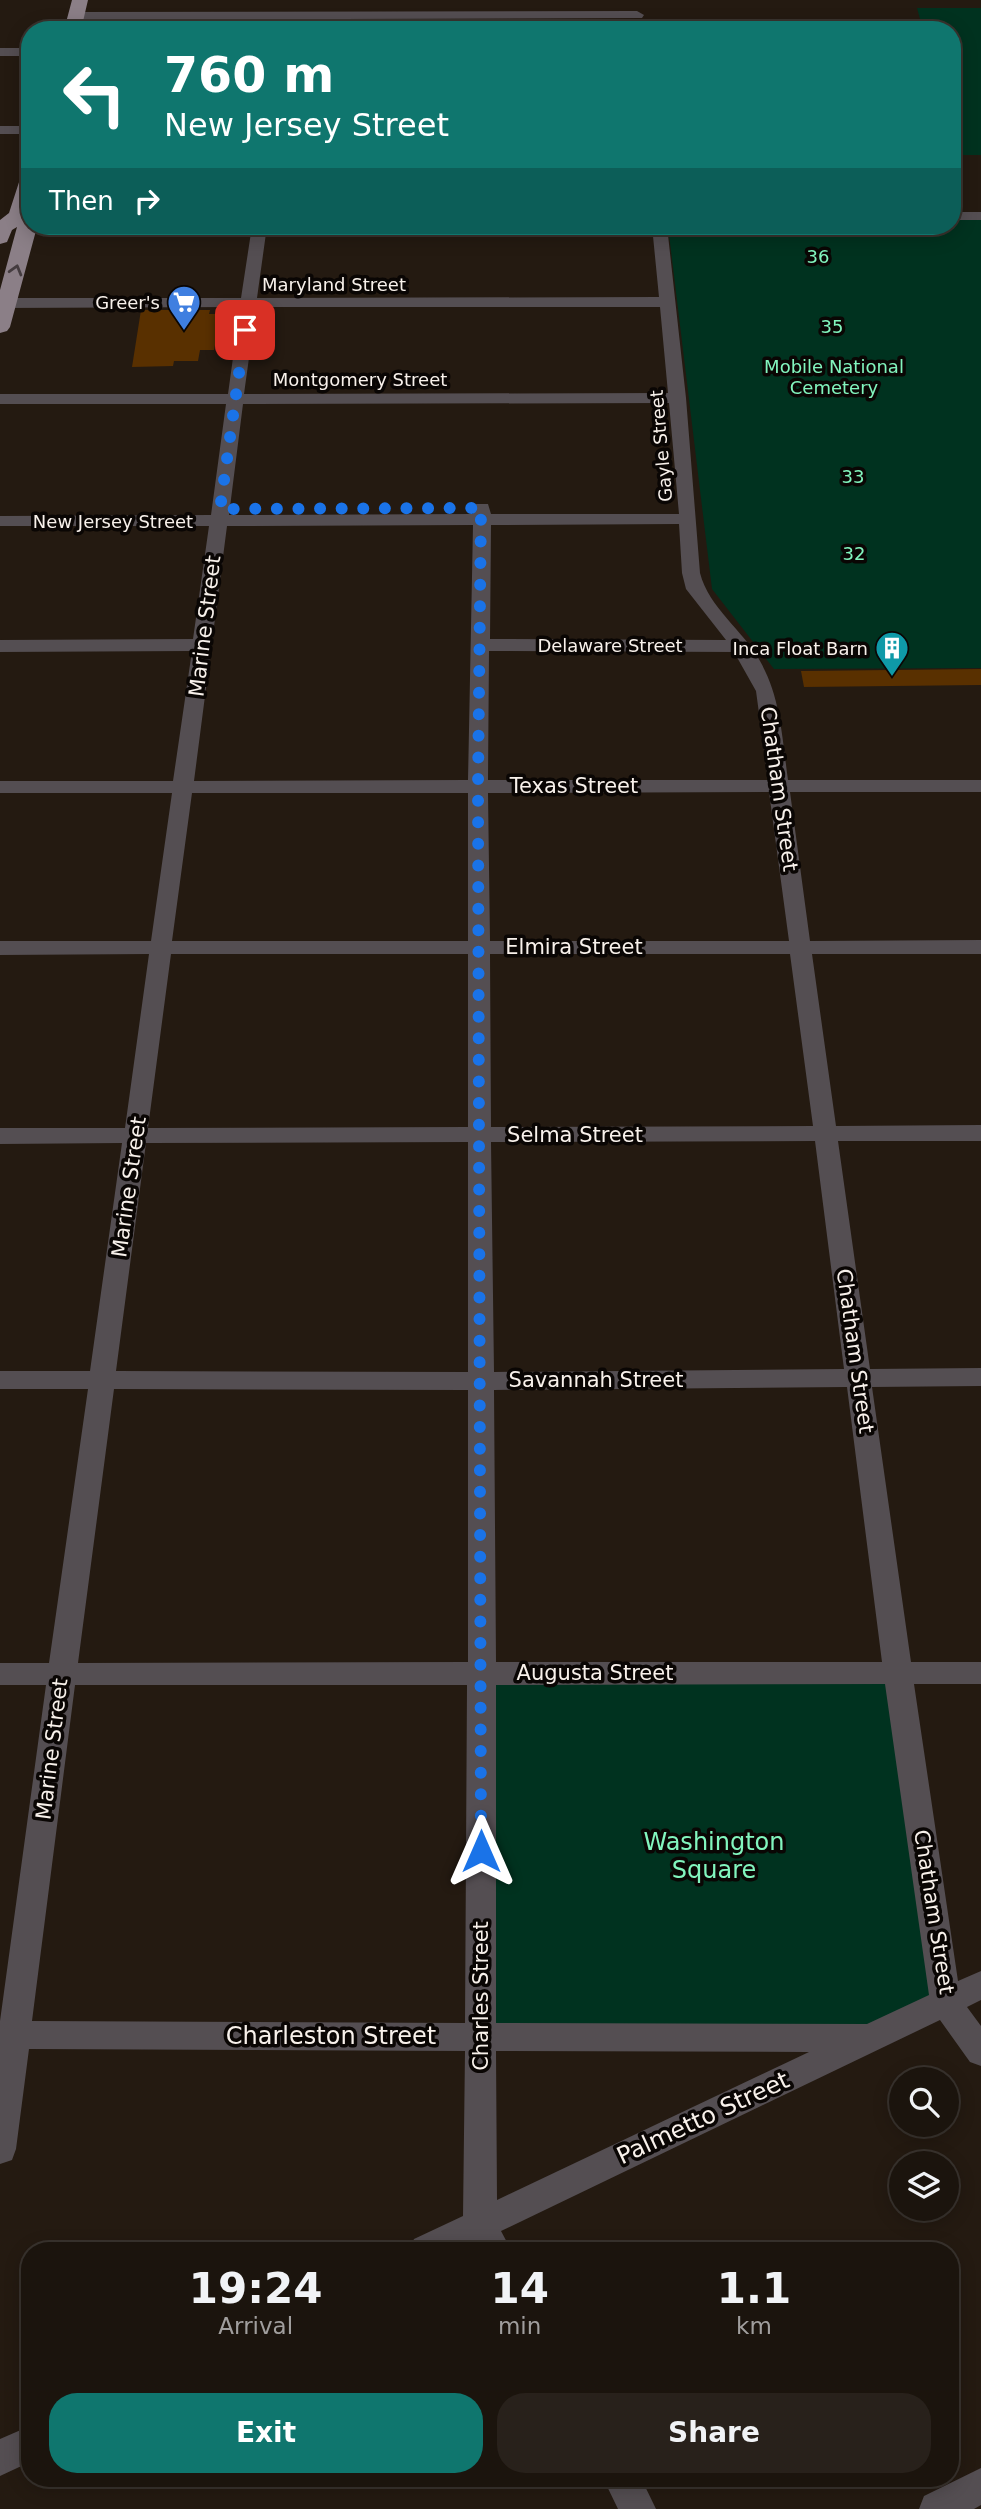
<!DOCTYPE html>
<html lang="en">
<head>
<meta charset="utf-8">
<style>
  body { margin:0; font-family:"DejaVu Sans",sans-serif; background:#28211b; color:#f1f3f6; height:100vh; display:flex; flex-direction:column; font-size:26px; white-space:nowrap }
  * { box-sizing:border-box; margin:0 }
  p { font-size:23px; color:#a09e9d }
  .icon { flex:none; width:38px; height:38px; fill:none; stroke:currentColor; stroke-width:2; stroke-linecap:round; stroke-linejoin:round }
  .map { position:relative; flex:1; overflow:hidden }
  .details { position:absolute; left:21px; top:2242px; width:938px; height:245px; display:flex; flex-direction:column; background:#1b140d; border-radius:28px; box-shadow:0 4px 18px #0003,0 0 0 2px #39332e }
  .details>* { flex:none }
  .top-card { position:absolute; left:21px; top:21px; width:940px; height:214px; border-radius:28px; box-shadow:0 4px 18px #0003,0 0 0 2px #39332e; background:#0f766e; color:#fff; overflow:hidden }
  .buttons { position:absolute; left:889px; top:2067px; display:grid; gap:14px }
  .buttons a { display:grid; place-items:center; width:70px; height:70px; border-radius:50%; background:#1b140d; box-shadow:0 4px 18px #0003,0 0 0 2px #39332e; font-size:35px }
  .pin { position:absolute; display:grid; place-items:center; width:60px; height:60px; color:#fff; margin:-30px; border-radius:14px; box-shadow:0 4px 10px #0006 }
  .me { position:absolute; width:77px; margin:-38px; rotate:0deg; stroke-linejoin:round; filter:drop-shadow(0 0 5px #0008) }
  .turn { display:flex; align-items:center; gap:24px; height:147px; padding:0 28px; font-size:32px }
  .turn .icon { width:91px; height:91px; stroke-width:2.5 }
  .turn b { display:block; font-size:49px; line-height:60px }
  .then { display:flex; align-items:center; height:66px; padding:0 28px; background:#0003; gap:14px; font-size:26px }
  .eta { display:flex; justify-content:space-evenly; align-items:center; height:119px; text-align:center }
  .eta b { font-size:42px; font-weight:600; line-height:49px }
  .action { display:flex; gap:14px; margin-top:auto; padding:14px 28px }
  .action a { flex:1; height:80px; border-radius:28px; background:#0f766e; color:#fff; font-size:28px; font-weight:600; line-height:80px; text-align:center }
  .action a+a { background:#28211b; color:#f1f3f6 }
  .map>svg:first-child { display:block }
  .green { fill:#00321f }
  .building { fill:#593000 }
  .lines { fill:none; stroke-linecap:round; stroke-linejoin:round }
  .minor { fill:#544e52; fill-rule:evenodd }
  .major { fill:#8b7f87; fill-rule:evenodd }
  .oneway { stroke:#443c3f }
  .route { stroke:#1a73e8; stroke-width:12; stroke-dasharray:0 21.6 }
  .labels { text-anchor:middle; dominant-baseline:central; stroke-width:7; stroke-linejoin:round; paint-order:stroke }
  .far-park-label { font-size:18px; fill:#82f5be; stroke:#0a0604 }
  .far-street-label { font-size:18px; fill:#f8f1eb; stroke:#0a0604 }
  .far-poi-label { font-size:18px; fill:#f8f1eb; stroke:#0a0604; text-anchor:end }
  .street-label { font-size:21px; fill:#f8f1eb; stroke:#0a0604 }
  .near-park-label { font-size:24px; fill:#82f5be; stroke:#0a0604 }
  .near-street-label { font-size:24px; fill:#f8f1eb; stroke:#0a0604 }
</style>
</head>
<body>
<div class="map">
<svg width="981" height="2509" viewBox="0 0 981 2509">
  <rect width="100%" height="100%" fill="#241a11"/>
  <path class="green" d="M917,8H981V155H952V30H923Z
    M952,219H981V668L774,669L712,589L668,226H952Z
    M482,1673H898L946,2003L872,2038L481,2036Z"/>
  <path class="building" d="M141,310H210L209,314H222L221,319H231L228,345H215L214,350H200L198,361H174L173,366L132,367Z
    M981,669V685L804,687L801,671Z"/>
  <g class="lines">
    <path class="minor" d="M637,11L644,15L642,18L76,20L69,16L76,12Z
      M0,48H30V56H0Z
      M0,126H30V134H0Z
      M952,212H981V220H952Z
      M252,226H267L257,298L659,297L652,226H667L686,398L700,573C709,608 743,630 760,661C781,698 782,738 788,780H981V792H790L810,941L981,940V954H812L836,1126L981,1125V1141H838L870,1369L981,1368V1386L872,1387L911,1662H981V1684H914L958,1981L981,1971V2000L967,2007L981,2026V2066L970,2062L940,2020L501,2231L511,2250H476L473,2244L460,2250H409L414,2239L463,2216L465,2051L29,2049L16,2149L12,2160L0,2164V2021L46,1685H0V1663H49L88,1389H0V1371H90L122,1143L0,1144V1128H125L149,954L0,955V941H151L172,793H0V781H173L192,651L0,652V640L193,639L209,526H0V516L211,515L226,404H0V394H228L240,307L0,308V298H241ZM256,307H660L668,393L244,394ZM669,403L679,514H491L488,504H476L473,514L229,515L243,404ZM679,524L682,573L686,589L726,640L490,639L491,525ZM473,525L468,780L194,781L227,526ZM489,651L734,652L756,691L768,780H488ZM769,792L789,941H490L488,793ZM192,793H468V941H172ZM171,954H468V1127L148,1128ZM490,954H790L813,1126L491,1127ZM815,1141L844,1369L494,1372L491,1142ZM468,1142V1372L116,1371L146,1143ZM847,1387L882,1662H496L494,1390ZM114,1389L468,1390V1662L78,1663ZM885,1684L929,1995L867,2024L496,2023V1685ZM75,1685H467L465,2023L32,2021ZM496,2051L809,2052L497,2200Z
      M30,2426V2462L0,2476V2439Z
      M981,2468V2505L974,2509H919L924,2496Z
      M603,2478H641L656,2509H618Z"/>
    <path class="major" d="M72,0H88L81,30H64Z
      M30,170V226L37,227L10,327L7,331L0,333V290L17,227L12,230L7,242L0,244V220L9,213L21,176Z"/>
  </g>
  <defs><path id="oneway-chevron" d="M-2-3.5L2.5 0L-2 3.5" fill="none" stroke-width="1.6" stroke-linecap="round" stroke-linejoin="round" transform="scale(1.75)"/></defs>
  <use class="oneway" href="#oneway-chevron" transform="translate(16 270) rotate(-74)"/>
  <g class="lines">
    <path class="route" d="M245,330L220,509L481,508L478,786L481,1851"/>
  </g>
  <defs>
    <symbol id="supermarket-pin" viewBox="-11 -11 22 30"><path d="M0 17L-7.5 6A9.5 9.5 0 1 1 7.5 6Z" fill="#3f7fe0" stroke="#0a0604"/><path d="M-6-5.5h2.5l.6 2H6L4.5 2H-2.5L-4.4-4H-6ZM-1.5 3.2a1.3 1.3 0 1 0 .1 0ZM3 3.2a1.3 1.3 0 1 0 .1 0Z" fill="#fff"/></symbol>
    <symbol id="building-pin" viewBox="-11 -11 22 30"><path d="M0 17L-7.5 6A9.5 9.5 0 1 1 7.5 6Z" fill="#0f9aa8" stroke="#0a0604"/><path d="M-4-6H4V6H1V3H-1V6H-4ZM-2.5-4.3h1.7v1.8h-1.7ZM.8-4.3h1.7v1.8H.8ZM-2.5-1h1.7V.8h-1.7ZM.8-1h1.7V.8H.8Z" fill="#fff"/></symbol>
  </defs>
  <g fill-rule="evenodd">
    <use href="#supermarket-pin" x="165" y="283" width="38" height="52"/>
    <use href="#building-pin" x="873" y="629" width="38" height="52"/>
  </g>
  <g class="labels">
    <g class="far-park-label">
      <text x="818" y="256">36</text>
      <text x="832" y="326">35</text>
      <text x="834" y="366">Mobile National<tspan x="834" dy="21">Cemetery</tspan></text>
      <text x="853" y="476">33</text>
      <text x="854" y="553">32</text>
    </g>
    <g class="far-street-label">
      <text x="334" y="284">Maryland Street</text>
      <text x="360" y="379">Montgomery Street</text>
      <text transform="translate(661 446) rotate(-95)">Gayle Street</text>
      <text x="113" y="521">New Jersey Street</text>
      <text x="610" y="645">Delaware Street</text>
    </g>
    <g class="far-poi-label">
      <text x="160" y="302">Greer's</text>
      <text x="868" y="648">Inca Float Barn</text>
    </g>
    <g class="street-label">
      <text transform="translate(205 626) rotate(-83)">Marine Street</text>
      <text x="574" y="786">Texas Street</text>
      <text transform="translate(779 789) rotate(82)">Chatham Street</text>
      <text x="574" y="947">Elmira Street</text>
      <text x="575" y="1135">Selma Street</text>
      <text transform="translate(129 1187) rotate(-82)">Marine Street</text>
      <text transform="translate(855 1351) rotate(82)">Chatham Street</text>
      <text x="596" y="1380">Savannah Street</text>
      <text x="595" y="1673">Augusta Street</text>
      <text transform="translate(52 1749) rotate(-83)">Marine Street</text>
      <text transform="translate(934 1912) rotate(81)">Chatham Street</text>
      <text transform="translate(481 1996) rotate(-90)">Charles Street</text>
    </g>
    <g class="near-park-label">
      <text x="714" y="1842">Washington<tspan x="714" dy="28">Square</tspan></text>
    </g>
    <g class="near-street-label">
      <text x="331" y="2036">Charleston Street</text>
      <text transform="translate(703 2118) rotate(-25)">Palmetto Street</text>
    </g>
  </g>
</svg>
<div class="buttons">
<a><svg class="icon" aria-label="search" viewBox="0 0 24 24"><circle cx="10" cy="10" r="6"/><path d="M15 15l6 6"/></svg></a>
<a><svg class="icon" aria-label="layers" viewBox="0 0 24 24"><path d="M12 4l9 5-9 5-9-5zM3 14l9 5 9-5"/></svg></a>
</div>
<div class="pin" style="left:245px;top:330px;background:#d93025"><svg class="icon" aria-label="arrive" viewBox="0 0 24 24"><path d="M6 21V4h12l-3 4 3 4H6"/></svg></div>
<svg class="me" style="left:481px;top:1851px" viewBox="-20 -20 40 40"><path d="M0-17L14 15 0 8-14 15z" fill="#1a73e8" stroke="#fff" stroke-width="4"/></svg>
<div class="top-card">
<div class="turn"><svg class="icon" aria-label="left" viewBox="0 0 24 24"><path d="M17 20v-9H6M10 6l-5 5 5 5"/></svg><div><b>760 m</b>New Jersey Street</div></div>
<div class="then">Then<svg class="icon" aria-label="right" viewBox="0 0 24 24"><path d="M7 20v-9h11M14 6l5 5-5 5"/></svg></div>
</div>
<section class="details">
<div class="eta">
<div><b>19:24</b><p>Arrival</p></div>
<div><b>14</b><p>min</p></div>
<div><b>1.1</b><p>km</p></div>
</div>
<div class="action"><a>Exit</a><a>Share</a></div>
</section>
</div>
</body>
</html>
